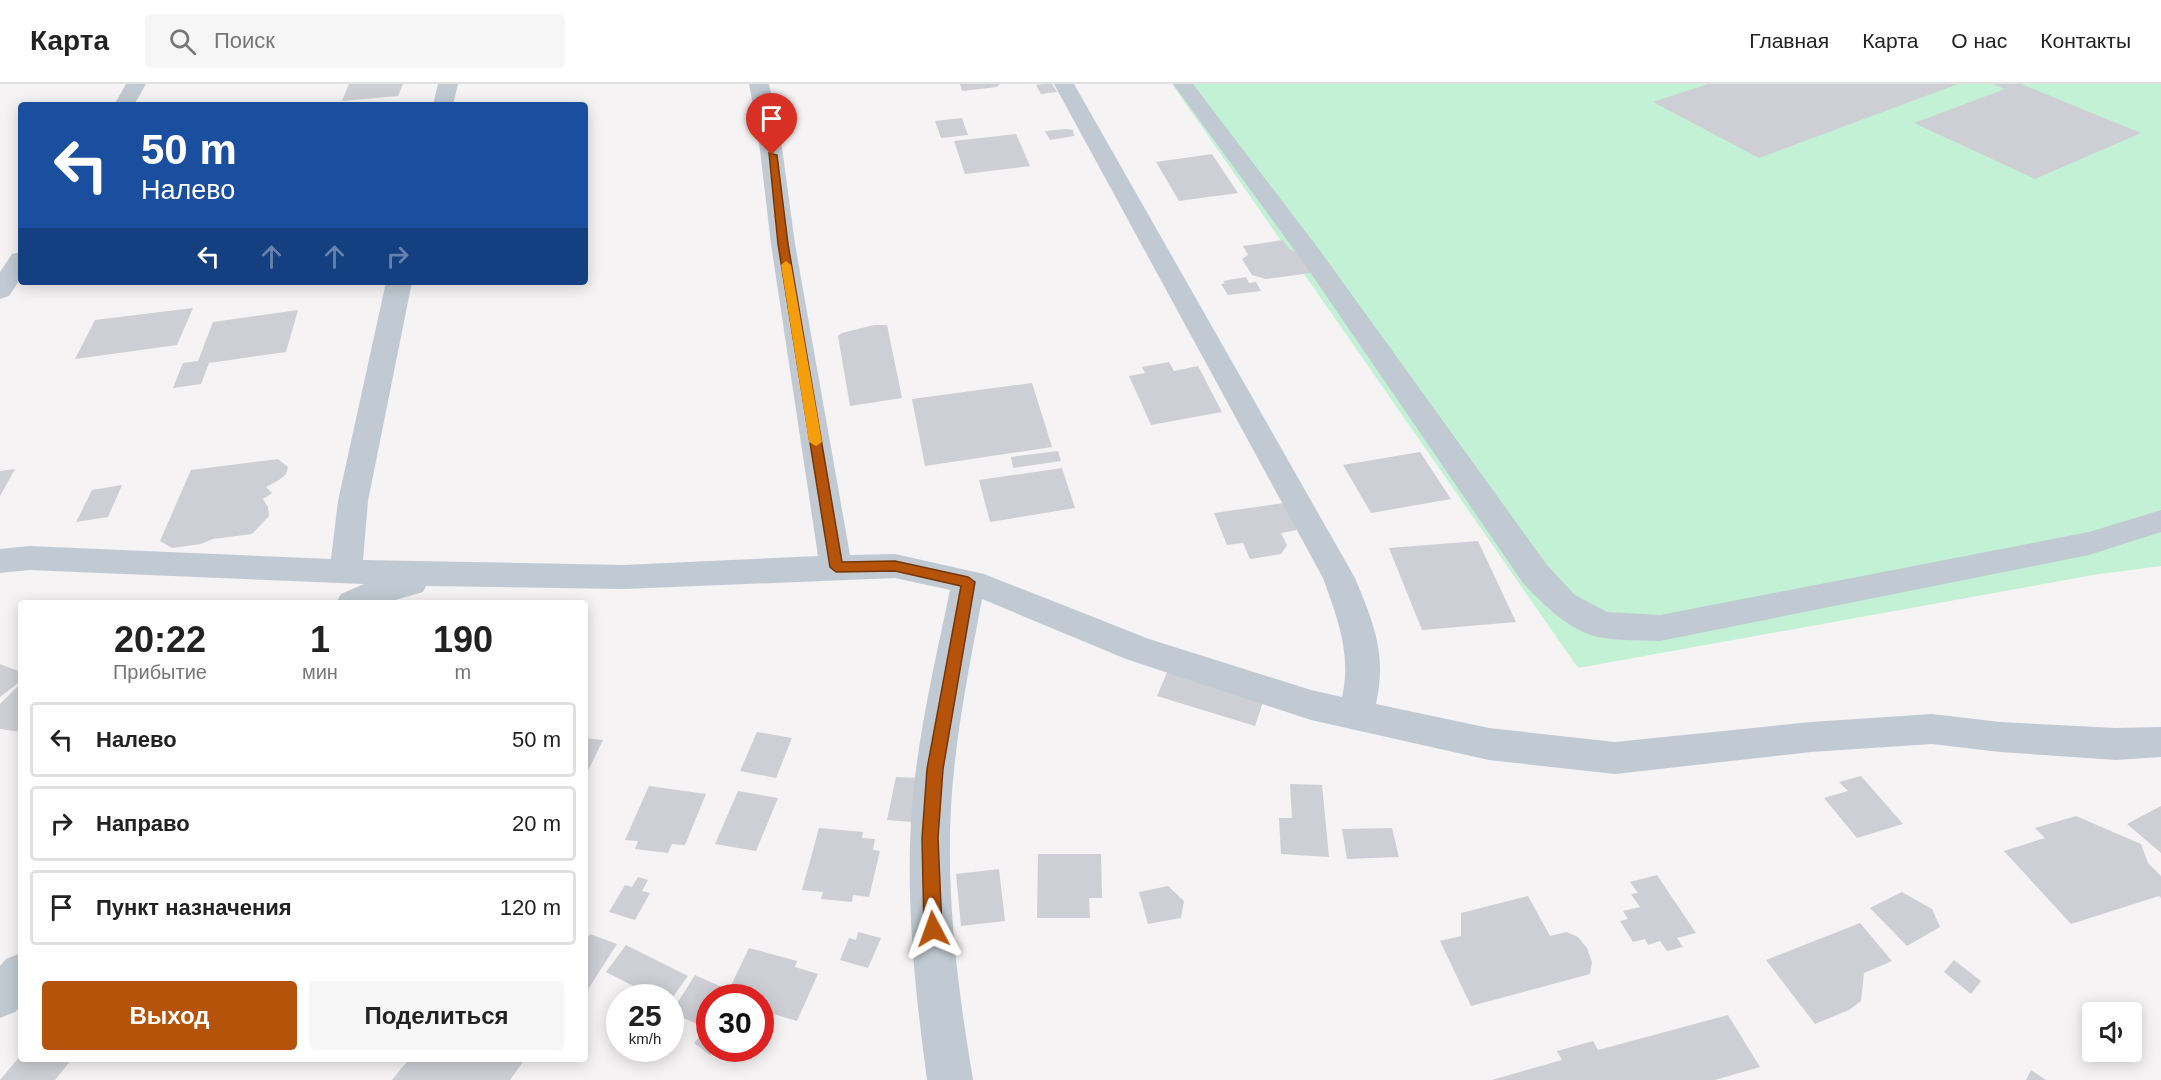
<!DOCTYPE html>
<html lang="ru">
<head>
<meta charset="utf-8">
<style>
  body { margin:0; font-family:Arial,sans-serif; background:#f6f6f6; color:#222; height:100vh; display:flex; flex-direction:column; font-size:22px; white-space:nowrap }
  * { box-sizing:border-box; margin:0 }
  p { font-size:20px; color:#767676 }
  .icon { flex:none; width:33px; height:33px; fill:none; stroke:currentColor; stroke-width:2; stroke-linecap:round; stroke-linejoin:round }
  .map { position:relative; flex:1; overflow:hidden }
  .drawer { position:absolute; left:18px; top:516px; width:570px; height:462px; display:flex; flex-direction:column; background:#fff; border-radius:6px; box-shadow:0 3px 15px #0003 }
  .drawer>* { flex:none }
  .guide { position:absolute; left:18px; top:18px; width:570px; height:183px; border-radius:6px; box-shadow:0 3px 15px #0003; background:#1a4fa0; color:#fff; overflow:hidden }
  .tools { position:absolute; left:2082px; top:918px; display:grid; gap:12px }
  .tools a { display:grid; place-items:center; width:60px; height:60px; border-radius:6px; background:#fff; box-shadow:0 3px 15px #0003; font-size:30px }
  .speed { position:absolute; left:606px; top:900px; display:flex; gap:12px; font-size:30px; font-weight:700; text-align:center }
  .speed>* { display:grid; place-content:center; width:78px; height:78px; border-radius:50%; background:#fff; box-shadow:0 3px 15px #0003; line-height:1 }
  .speed small { font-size:15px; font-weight:400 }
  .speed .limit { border:9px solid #d22; background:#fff; color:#111 }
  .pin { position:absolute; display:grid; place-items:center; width:51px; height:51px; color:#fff; margin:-62px -26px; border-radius:50% 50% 50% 0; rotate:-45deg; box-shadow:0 0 6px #0007 }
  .pin .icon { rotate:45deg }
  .me { position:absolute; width:66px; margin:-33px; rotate:356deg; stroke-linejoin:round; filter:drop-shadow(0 0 4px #0008) }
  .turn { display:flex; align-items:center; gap:21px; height:126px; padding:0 24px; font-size:27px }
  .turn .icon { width:78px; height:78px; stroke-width:2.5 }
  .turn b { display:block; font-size:42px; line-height:51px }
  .lanes { display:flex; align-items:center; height:57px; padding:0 24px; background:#0003; justify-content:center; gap:30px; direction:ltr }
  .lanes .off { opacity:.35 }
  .eta { display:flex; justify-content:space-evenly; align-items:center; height:102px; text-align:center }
  .eta b { font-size:36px; font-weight:700; line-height:42px }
  .primary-button { display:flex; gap:12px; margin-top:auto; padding:12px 24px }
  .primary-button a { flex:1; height:69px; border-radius:6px; background:#b45309; color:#fff; font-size:24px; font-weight:700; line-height:69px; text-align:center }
  .primary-button a+a { background:#f6f6f6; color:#222 }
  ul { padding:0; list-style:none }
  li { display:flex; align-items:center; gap:18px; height:75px; margin:0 12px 9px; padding:0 12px; border:3px solid #e0e0e0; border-radius:6px }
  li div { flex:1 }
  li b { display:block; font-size:22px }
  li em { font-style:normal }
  header { display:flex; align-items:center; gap:36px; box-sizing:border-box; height:84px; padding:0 30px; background:#fff; border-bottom:2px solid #e0e0e0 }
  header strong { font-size:28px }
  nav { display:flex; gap:33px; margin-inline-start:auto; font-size:21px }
  .search { width:420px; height:54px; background:#f6f6f6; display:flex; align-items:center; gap:15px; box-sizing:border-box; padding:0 21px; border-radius:6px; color:#767676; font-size:22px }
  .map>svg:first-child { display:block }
  .green { fill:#c3f1d5 }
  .building { fill:#cdcfd5 }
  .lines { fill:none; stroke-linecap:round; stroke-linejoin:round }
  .minor { fill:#c1cad2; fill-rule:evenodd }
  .route { fill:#b45309; stroke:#753606; stroke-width:1.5 }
  .slow { fill:#f59e0b }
</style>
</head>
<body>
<header>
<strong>Карта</strong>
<div class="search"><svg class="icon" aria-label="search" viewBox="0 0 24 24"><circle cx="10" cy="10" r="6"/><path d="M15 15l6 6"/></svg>Поиск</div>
<nav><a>Главная</a><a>Карта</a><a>О нас</a><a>Контакты</a></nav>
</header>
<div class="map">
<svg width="2161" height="996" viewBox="0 0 2161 996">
  <rect width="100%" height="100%" fill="#f5f3f3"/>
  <path class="green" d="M1172,0H2161V482L2093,491L1578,584Z"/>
  <path class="building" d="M349,0H403L398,12L342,17Z
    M960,0H1000L997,3L962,7Z
    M1043,0H1052L1057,8L1041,10L1036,1Z
    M1708,0H1958L1759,74L1653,18Z
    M1993,0H2021L2141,49L2035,95L1914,39L2005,5Z
    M962,34L968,51L941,54L935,37Z
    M1066,45L1073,46L1074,52L1050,56L1045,47Z
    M1016,50L1030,82L965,90L954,57Z
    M1212,70L1238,109L1179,117L1156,78Z
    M1283,156L1289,165L1312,175L1311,189L1266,195L1252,191L1242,175L1248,171L1243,162Z
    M1246,193L1249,199L1256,198L1261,207L1228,211L1221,200L1225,199L1223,197Z
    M193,224L177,261L75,275L95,236Z
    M298,226L286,268L209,279L201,300L173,304L183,279L198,277L213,238Z
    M874,241H887L902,314L850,322L838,252L842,249Z
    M1169,278L1174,287L1198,282L1222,328L1151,341L1129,292L1145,289L1142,283Z
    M1032,299L1052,363L925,382L912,315Z
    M1058,367L1061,377L1013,384L1011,373Z
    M1420,368L1451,415L1371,429L1343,381Z
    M278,375L288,383L286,390L279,396L266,403L272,409L263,415L268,423L269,432L252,450L213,455L201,460L172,464L160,457L191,386Z
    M1062,384L1075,424L990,438L979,396Z
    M15,385L0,412V387Z
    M122,401L108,433L76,438L92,406Z
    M1284,419L1297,446L1281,449L1287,461L1281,470L1250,475L1243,459L1227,461L1214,429Z
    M1478,457L1516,538L1422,546L1389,464Z
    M0,580L21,588V597L0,613Z
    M1168,586L1264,615L1255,642L1157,612Z
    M21,599V648L0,645V620Z
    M757,648L792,654L776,694L740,687Z
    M585,654L603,656L585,693Z
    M1861,692L1903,740L1857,754L1824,714L1848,707L1839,698Z
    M896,693L921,694L912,738L887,736Z
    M1290,700L1322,701L1329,773L1281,770L1279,734H1292Z
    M649,702L706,710L685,761L672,760L668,769L635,765L638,757L625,756Z
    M738,707L778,714L756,767L715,760Z
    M2161,722V769L2127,740Z
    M2076,732L2141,760L2148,779L2161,792V814L2159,812L2071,840L2004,767L2045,754L2035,744Z
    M819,744L863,748L862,754L875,755L873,766L880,767L869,813L853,811L852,818L821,815L823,808L802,806Z
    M1392,744L1399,773L1347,775L1342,745Z
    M1038,770H1101L1102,814H1089L1090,834H1037Z
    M999,785L1005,837L961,842L956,790Z
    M1657,791L1696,849L1677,854L1683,863L1667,867L1660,857L1648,861L1645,855L1633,858L1620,837L1628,835L1623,827L1640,823L1631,810L1638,809L1630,798Z
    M638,793L648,796L642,807L650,809L635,836L609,828L625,801L632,803Z
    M1168,802L1184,817L1181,834L1148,840L1139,808Z
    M1902,808L1932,825L1940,843L1907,862L1870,824Z
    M1528,812L1550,852L1567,848L1578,853L1587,864L1592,878L1590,890L1471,922L1440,857L1461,852V829Z
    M1860,839L1892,877L1864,889L1861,917L1849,926L1815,940L1766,876Z
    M858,848L881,854L868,884L840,876L849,854L856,856Z
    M590,850L617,860L585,910V857Z
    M626,861L688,892L670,917V914H657L606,888Z
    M749,864L797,877L795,883L818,890L797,937L760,926V914H725Z
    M1954,876L1981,897L1971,910L1944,888Z
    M695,891L726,905L720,914H710V931L702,942L671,929Z
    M1728,931L1760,983L1715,996H1492L1562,976L1557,967L1593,957L1598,966Z
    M710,941V964H715L710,971L694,959Z
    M21,971V975H72L55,996H0Z
    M409,975H525L510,996H392Z
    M2031,986L2046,996H2026Z"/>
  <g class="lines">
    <path class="minor" d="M126,0H146L134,21H114Z
      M438,0H458L453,21H433Z
      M749,0H769L780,49L795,160L850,471L895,470L984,490L1149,555L1311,606L1342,613C1352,571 1337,533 1323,494L1054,0H1074L1355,494C1374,540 1387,570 1376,620L1489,644L1615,658L1811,638L1932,630L2000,638L2116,644L2161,643V673L2116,676L2000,668L1932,660L1811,668L1615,690L1489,676L1311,636L1126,575L982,515C969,584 955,653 951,723C946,814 958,906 973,996H927C915,906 905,814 912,723C918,650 935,578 950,506L895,494L624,505L426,502L423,508L385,519H336L341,510L364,500L29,486L0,489V465L29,462L331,475L338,417L386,198H412L368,417L363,476L624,481L818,472L771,160L758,49Z
      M1173,0H1193L1321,168L1547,481L1575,511L1607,528L1660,531L2089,448L2161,426V448L2089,471L1660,557C1641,556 1622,557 1603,554C1571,549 1544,521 1523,499L1303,178Z
      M21,168V194L9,212L0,215V188L12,170Z
      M21,869V922L15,928L0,934V882L6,875Z"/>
  </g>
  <path class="route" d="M769,69L777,71L788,160L842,478L895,477L968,493L975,498L943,685L938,754L942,845L939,851L933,853L927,851L924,845L922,754L927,685L961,502L895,487L836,488L830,483L778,160Z"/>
  <path class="slow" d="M786,177L791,181L822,358L816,362L809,358L781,181Z"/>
</svg>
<div class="tools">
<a><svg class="icon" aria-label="sound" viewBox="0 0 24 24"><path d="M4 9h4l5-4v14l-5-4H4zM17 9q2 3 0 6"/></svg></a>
</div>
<div class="speed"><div>25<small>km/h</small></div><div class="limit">30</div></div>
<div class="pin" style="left:772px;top:71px;background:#d93025"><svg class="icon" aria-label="arrive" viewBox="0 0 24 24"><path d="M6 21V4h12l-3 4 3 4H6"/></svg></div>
<svg class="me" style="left:933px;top:845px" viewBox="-20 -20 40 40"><path d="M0-17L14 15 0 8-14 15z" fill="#b45309" stroke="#fff" stroke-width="4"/></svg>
<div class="guide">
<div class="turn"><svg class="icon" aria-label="left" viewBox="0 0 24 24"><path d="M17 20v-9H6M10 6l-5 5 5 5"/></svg><div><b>50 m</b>Налево</div></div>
<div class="lanes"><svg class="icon" aria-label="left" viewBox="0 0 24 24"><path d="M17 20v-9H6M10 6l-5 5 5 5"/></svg><svg class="icon off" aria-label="ahead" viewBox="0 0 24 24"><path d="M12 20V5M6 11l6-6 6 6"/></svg><svg class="icon off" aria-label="ahead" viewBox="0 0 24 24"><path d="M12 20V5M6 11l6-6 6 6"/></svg><svg class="icon off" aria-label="right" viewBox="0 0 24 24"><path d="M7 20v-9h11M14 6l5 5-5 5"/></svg></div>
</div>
<section class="drawer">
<div class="eta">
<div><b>20:22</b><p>Прибытие</p></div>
<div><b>1</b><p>мин</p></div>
<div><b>190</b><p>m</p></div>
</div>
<ul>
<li><svg class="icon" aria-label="left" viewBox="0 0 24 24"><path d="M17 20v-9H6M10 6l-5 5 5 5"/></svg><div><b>Налево</b></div><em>50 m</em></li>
<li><svg class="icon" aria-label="right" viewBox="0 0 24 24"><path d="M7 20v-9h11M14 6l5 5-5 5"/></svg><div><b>Направо</b></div><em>20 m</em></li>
<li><svg class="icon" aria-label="arrive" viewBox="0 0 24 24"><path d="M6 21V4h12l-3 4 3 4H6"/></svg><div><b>Пункт назначения</b></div><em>120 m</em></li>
</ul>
<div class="primary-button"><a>Выход</a><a>Поделиться</a></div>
</section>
</div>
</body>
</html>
